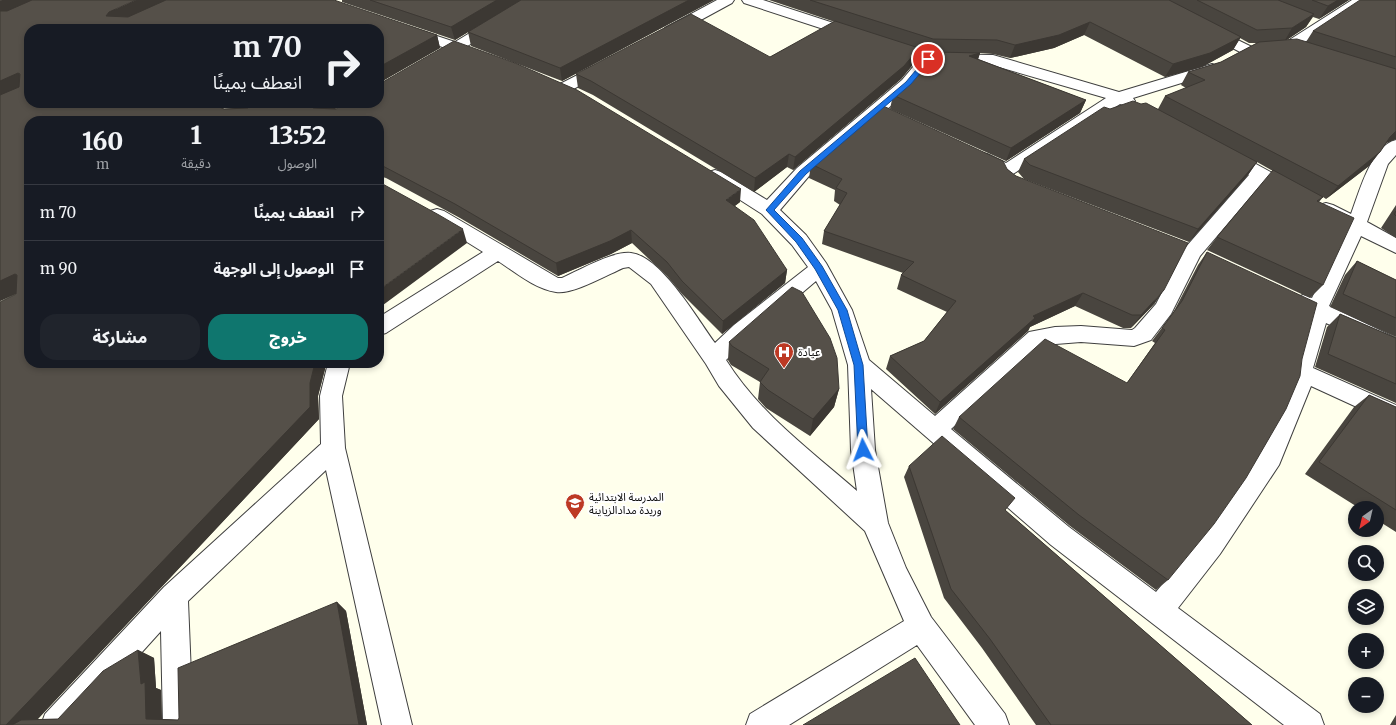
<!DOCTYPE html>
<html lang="ar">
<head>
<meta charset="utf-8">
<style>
  body { margin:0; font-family:Merriweather,"Noto Sans Arabic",serif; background:#20242c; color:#f1f3f6; direction:rtl; height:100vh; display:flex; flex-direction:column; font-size:15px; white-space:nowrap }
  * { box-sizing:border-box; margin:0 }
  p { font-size:13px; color:#9ea1a6 }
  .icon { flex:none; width:22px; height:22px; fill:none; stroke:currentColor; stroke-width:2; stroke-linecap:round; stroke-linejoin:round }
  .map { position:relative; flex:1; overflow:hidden; direction:ltr }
  .panel { position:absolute; left:24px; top:116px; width:360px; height:252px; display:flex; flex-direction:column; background:#171b24; border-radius:16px; box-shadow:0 2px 6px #0003; direction:rtl }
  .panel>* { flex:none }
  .guide { position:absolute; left:24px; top:24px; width:360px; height:84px; border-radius:16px; box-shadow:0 2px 6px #0003; direction:rtl; background:#171b24; color:#f1f3f6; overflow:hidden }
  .needle { width:26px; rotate:214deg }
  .tools { position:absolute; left:1348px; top:501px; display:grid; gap:8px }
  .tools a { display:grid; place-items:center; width:36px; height:36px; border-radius:50%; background:#171b24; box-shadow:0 2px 6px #0003; font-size:20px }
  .pin { position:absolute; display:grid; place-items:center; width:34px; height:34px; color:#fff; margin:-17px; border:2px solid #fff; border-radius:50%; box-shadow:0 1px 4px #0007 }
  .me { position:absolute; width:44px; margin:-22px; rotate:357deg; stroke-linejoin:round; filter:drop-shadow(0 0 3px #0008) }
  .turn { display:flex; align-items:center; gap:14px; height:84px; padding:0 16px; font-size:18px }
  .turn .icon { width:52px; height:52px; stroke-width:2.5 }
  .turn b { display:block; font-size:28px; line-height:34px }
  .eta { display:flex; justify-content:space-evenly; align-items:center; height:68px; text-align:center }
  .eta b { font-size:24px; font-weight:800; line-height:28px }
  .button { display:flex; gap:8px; margin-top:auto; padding:8px 16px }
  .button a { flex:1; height:46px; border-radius:16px; background:#0f766e; color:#fff; font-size:16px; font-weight:800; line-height:46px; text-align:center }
  .button a+a { background:#20242c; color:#f1f3f6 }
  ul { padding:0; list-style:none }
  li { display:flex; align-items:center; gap:12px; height:56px; padding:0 16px; border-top:1px solid #363941 }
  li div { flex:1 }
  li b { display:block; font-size:15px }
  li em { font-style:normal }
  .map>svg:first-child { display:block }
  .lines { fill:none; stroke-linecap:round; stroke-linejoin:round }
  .minor-casing { stroke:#3f3f3f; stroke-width:2 }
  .minor { fill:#fff; fill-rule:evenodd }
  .wall { fill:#49453f }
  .shaded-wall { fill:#3c3833 }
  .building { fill:#555049; stroke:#3c3833 }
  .route { fill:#1a73e8; stroke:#114b97 }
  .labels { text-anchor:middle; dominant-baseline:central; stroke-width:4; stroke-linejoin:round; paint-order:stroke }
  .poi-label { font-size:11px; fill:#0c0c0c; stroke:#fff; text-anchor:start }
</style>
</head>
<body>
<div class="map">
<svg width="1396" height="725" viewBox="0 0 1396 725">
  <rect width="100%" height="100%" fill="#ffffec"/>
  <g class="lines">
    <defs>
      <path id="minor" d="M524,0H541L461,50H451L405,34L403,31L405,28L410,27L455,42Z
        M717,0H734L732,3L675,34H665L663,31L665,28Z
        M742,0H763L861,32L863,35L861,38H851L744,3Z
        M1352,0H1368L1293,50H1283L1281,47L1283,44Z
        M1209,26L1252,47L1254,50L1252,53H1242L1204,33L1202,30L1204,27Z
        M888,42L929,54L993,55L1119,92L1212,64L1217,66L1220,69L1217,72L1133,98L1135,101L1133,104L1127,106L1120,104L1013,174L1007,176L1001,174L975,162L972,158L975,154L981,153L987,154L1006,163L1106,98L992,65L932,64L914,86L809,176L780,210L806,235L826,263L852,310L869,360L935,416L1029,332L1055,327L1081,326L1132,330L1135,328L1156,304L1185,248L1249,175L1220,159L1217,155L1220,151L1226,150L1232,151L1300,188L1303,192L1300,196L1294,198L1263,182L1200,256L1171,314L1151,340L1134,346L1081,342L1043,345L951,429L1069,527L1156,592C1205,533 1264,464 1287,390C1289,384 1289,378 1290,372C1294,352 1304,334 1306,314L1296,308L1293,303L1296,298L1303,295L1312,298L1346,227L1319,213L1317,209L1319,205L1326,203L1333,205L1351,214C1359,193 1371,146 1396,140V155L1388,164L1367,222L1396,238V253L1361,236L1329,306L1396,338V356L1326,323L1313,368L1396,405V425L1311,386L1279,465L1220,554L1178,608L1320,714L1324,725H1284L1051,545L871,389L875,450L888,523L906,568L931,617L1005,714L1009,725H975L917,645L789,725H746L750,714L904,621L865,531L753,428L719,386L706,364L651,284L629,267L623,268C607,275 572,295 556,292C535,289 515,272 498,261L386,333L379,335V317L483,252L430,219L428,215L430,211L437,209L444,211L558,278H562C580,270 612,251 631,253C661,256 698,320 715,343L734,325L808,267L792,245L762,214L709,180L706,176L709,172L715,170L721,172L767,200L797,168L902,80L918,61L883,49L881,46L883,43ZM816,281L832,310L848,365L851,450L857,491C811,451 759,413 726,360L750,337Z
        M603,62L608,64L611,67L608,70L568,92H556L554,89L556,86Z
        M328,363H350L342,396L345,448L412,725H382L326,470L188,601L193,725H163L161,631L76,725H41L45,714L164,587L321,444L320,396Z"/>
    </defs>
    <use href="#minor" class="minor-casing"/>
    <use href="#minor" class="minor"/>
  </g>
  <path class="wall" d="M0,0L437,35L440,48L379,83L29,29L224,109L235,108L223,103H345L335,109L740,202L735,206L787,270L785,283L722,334L682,294L667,276L632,243L611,254L558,276L460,218L386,178L379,176V121H29L325,369L318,396L319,419L38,719H58L138,650L154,658L156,688L161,690L162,719L178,720L337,602L346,611L367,725H0L16,294L0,301Z
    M342,0H714L562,81L471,46L468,32L492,17L455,40L342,2Z
    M769,0H1349L1319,19L1313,17L1306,27L1286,40L1306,42L1313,31L1396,0V139L1386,143L1369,166L1326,199L1323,197L1319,202L1323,285L1310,298L1207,250L1217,237L1273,171L1257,162L1248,175L1189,242L1024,179L1018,172L1024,159L1110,109L1141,104L1158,109L1165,96L1186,88L1181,85L1188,72L1221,62L1257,43H1249L1240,38L1233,50L1202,67L1165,77L1084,35L1054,48L1010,58L993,54L980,53L978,59L1086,100L1080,113L1006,161L890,109L893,95L919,74L936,53L929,52L919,49L915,62L901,79L793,170L787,167L754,192L593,95L578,88L576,74L770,57L835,22Z
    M811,164L1007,169L1155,303L1131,328H1123L1075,306L1030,327L1028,331L935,414L886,369L890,356L924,341L947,312L897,289L901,275L903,273L822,244L824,231L840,205L834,201L835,190L809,178Z
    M1396,205V238L1381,228Z
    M1207,252L1168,580L1156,590L1070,526L953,429L959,417L1127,383L1155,343L1152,341L1173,313L1198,265Z
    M1357,261L1396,280V337L1330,307L1345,275Z
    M1340,314L1396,338V403L1315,367L1327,327Z
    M729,342L839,389L834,407L810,436L766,408L758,399L760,382L731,365L728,360Z
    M1369,395L1396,407V532L1377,520V508H1359L1305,474L1354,407Z
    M909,466L1006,511L1252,725H1036L982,648L944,598L904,477Z
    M1396,715V725H1390Z"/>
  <path class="shaded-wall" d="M2,0H39L0,17V1Z
    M136,0H172L117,25L106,16L109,12Z
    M497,0H521L455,40L451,27Z
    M689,0H714L562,81L560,68Z
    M1338,0H1349L1319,19L1328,6Z
    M1314,14L1306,27L1284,42L1292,28Z
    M1090,22L1084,35L1054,48L1010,58L1015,45Z
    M437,35L440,48L379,83V67Z
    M1241,37L1233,50L1202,67L1165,77L1173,64Z
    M919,48L915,62L901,79L793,170L795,157Z
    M980,53L976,66L969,56Z
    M18,73L28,87L0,99V81Z
    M1086,100L1080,113L1006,161L1011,148Z
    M316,103H345L322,116L313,108Z
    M1396,131V139L1386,143L1390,137Z
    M1380,152L1369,166L1326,199L1338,186Z
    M789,154L787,167L754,192L755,178Z
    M1257,162L1248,175L1189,242L1198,229Z
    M741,189L740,202L725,213L726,200Z
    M463,229L467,243L379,308V290Z
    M631,230L632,243L611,254L558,276L556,263Z
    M787,270L785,283L722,334L723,321Z
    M15,274L28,288L0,301V281Z
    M1164,290L1155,303L1131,328L1141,315Z
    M1083,293L1075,306L1030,327L1028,331L935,414L940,402L1033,316Z
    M315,363H325V369L318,396L319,419L32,725H6L310,383Z
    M839,389L834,407L810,436L813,419Z
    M337,602L346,611L367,725H359Z
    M138,650L154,658L156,688L161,690L162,725L146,719L141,684Z"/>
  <path class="building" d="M32,0H136L109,12L106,16L128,17L166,0H334L437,35L379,67V29H29V103H211L224,109L248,108L246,103H316L313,108L336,109L346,103H379V83H381L454,41L515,63L577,90L741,189L726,200L754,220L787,270L723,321L682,281L667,262L631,230L610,241L556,263L455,204L379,164V121H29V363H315L310,383V407L6,725H0V302L16,294L17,275L15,274L0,281V95L19,87L20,74L18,73L0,81V11H7Z
    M370,0H497L451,27Z
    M521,0H689L560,68L468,32Z
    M810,0H1169L1241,37L1210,53L1173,64L1090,22L1059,35L1015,45L997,40L933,39Z
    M1197,0H1278L1314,14L1292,28L1257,30Z
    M1312,0H1338L1328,6Z
    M1360,0H1396V57L1313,31Z
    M691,14L770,57L835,21L919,48L904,66L795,157L789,154L755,178L591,81L576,74Z
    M1297,39L1396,69V131L1390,137L1380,152L1338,186L1165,96L1205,80L1188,72L1221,62L1259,42Z
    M936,52L980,53L969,56L1086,100L1011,148L893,95L919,74Z
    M1133,101L1141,104L1146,103L1257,162L1198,229L1030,165L1024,159L1104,107L1110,109Z
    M881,105L1003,161L1007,169L1016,176L1188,243L1164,290L1141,315H1132L1083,293L1033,316L1035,318L940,402L890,356L924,341L956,301L901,275L914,262L824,231L847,193L836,188L842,179L811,164Z
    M1273,170L1323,197L1317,201L1354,218L1323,285L1217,237Z
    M379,182L439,215L463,229L379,290Z
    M1396,211V216L1394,214Z
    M1207,252L1317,303L1302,359L1300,376L1286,409L1246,478L1214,524L1168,580L1079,515L959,417L1045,339L1127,383L1165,330L1162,328L1182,301Z
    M1357,261L1396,280V318L1343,294Z
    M792,287L802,292L830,338L837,358L839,389L813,419L768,390L760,382L769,369L732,346L729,342Z
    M1340,314L1396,338V384L1328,354Z
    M1369,395L1396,407V510L1319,462Z
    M942,436L1015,498L1005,510L1252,725H1051L990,639L951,589L909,466Z
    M337,602L359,725H12L21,720L58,719L103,671L138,650L141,684L145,682L146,719L178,720L179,718L178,668Z
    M915,658L960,725H803Z"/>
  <path class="route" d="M926,58L932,59L911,84L806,174L774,210L802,238L822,266L847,310L863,365L868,450L863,455L858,450L854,365L838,310L815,269L796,242L766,210L800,171L906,82Z"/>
  <defs>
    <symbol id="hospital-pin" viewBox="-11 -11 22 30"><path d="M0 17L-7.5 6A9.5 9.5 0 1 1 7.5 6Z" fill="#bd3924" stroke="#fff"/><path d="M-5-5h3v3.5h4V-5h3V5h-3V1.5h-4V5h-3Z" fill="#fff"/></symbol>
    <symbol id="school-pin" viewBox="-11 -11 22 30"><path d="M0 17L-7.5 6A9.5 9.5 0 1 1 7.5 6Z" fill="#bd3924" stroke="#fff"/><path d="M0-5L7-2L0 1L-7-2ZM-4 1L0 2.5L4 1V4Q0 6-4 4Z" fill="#fff"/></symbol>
  </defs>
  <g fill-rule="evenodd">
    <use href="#hospital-pin" x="773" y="341" width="22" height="30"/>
    <use href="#school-pin" x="564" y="492" width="22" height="30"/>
  </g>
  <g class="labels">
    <g class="poi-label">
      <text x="798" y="352">عيادة</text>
      <text x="589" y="497">المدرسة الابتدائية<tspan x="589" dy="13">وريدة مدادالزياينة</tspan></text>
    </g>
  </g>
</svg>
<div class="tools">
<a><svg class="needle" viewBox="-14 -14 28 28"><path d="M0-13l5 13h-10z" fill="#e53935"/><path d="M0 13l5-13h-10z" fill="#9ea1a6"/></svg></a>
<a><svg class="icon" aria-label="search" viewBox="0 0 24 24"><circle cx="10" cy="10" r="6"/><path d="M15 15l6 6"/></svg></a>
<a><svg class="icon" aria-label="layers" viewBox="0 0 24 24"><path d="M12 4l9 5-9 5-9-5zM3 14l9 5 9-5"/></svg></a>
<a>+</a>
<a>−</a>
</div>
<div class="pin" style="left:928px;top:59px;background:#d93025"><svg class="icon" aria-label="arrive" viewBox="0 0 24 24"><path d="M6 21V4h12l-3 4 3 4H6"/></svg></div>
<svg class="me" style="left:863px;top:450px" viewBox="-20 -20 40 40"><path d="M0-17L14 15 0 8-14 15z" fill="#1a73e8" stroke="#fff" stroke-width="4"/></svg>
<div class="guide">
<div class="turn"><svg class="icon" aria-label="right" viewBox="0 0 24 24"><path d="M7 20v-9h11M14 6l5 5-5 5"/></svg><div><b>70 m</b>انعطف يمينًا</div></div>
</div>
<section class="panel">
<div class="eta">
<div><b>13:52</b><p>الوصول</p></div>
<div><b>1</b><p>دقيقة</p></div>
<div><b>160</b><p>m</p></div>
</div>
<ul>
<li><svg class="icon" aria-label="right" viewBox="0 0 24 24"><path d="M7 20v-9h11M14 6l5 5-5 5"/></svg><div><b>انعطف يمينًا</b></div><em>70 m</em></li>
<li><svg class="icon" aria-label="arrive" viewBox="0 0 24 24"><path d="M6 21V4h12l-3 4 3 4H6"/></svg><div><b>الوصول إلى الوجهة</b></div><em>90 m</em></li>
</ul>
<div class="button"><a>خروج</a><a>مشاركة</a></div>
</section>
</div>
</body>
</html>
